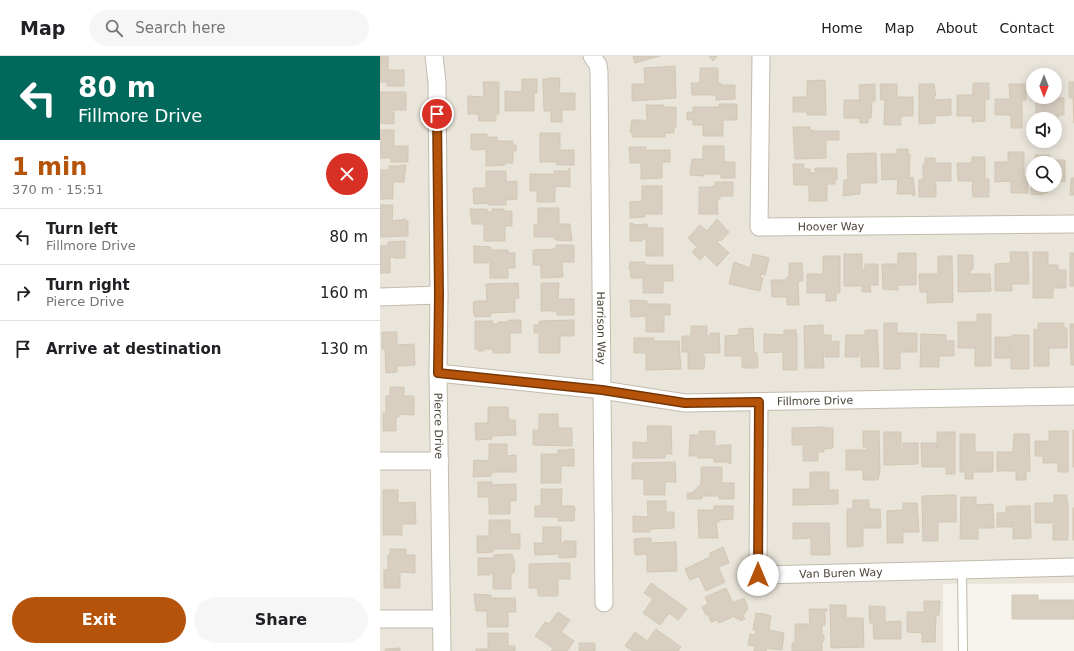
<!DOCTYPE html>
<html lang="en">
<head>
<meta charset="utf-8">
<style>
  body { margin:0; font-family:"DejaVu Sans",sans-serif; background:#f6f6f6; color:#202124; height:100vh; display:flex; flex-direction:column; font-size:15px; white-space:nowrap }
  * { box-sizing:border-box; margin:0 }
  p { font-size:13px; color:#757577 }
  .icon { flex:none; width:22px; height:22px; fill:none; stroke:currentColor; stroke-width:2; stroke-linecap:round; stroke-linejoin:round }
  .map { position:relative; flex:1; overflow:hidden }
  .sheet { display:flex; flex-direction:column; background:#fff; width:380px }
  .sheet>* { flex:none }
  .banner { background:#00695c; color:#fff; overflow:hidden }
  .needle { width:26px; rotate:180deg }
  .controls { position:absolute; left:646px; top:12px; display:grid; gap:8px }
  .controls a { display:grid; place-items:center; width:36px; height:36px; border-radius:50%; background:#fff; box-shadow:0 2px 10px #0003; font-size:20px }
  .pin { position:absolute; display:grid; place-items:center; width:34px; height:34px; color:#fff; margin:-17px; border:2px solid #fff; border-radius:50%; box-shadow:0 1px 4px #0007 }
  .me { position:absolute; width:44px; margin:-22px; rotate:0deg; stroke-linejoin:round; filter:drop-shadow(0 0 3px #0008) }
  .turn { display:flex; align-items:center; gap:14px; height:84px; padding:0 12px; font-size:18px }
  .turn .icon { width:52px; height:52px; stroke-width:2.5 }
  .turn b { display:block; font-size:28px; line-height:34px }
  .round { display:grid; place-items:center; flex:none; width:42px; height:42px; border-radius:21px; background:#f6f6f6 }
  .head { display:flex; align-items:center; justify-content:space-between; height:68px; padding:0 12px }
  h1 { font-size:24px; font-weight:700; line-height:30px; color:#b45309 }
  .primary-button { display:flex; gap:8px; margin-top:auto; padding:8px 12px }
  .primary-button a { flex:1; height:46px; border-radius:24px; background:#b45309; color:#fff; font-size:16px; font-weight:700; line-height:46px; text-align:center }
  .primary-button a+a { background:#f6f6f6; color:#202124 }
  ul { padding:0; list-style:none }
  li { display:flex; align-items:center; gap:12px; height:56px; padding:0 12px; border-top:1px solid #e0e0e0 }
  li div { flex:1 }
  li b { display:block; font-size:15px }
  li em { font-style:normal }
  header { display:flex; align-items:center; gap:24px; box-sizing:border-box; height:56px; padding:0 20px; background:#fff; border-bottom:1px solid #e0e0e0 }
  header strong { font-size:19px }
  nav { display:flex; gap:22px; margin-inline-start:auto; font-size:14px }
  .search { width:280px; height:36px; background:#f6f6f6; display:flex; align-items:center; gap:10px; box-sizing:border-box; padding:0 14px; border-radius:22px; color:#757577; font-size:15px }
  main { display:flex; flex:1; min-height:0 }
  .map>svg:first-child { display:block }
  .residential { fill:#eae5da; fill-rule:evenodd }
  .building { fill:#d8cfc1; stroke:#d3c7b4 }
  .lines { fill:none; stroke-linecap:round; stroke-linejoin:round }
  .service-casing { stroke:#c2bbae; stroke-width:10 }
  .minor-casing { stroke:#c2bbae; stroke-width:19 }
  .service { stroke:#fff; stroke-width:8 }
  .minor { stroke:#fff; stroke-width:17 }
  .route-casing { stroke:#753606; stroke-width:10 }
  .route { stroke:#b45309; stroke-width:7 }
  .labels { text-anchor:middle; dominant-baseline:central; stroke-width:3; stroke-linejoin:round; paint-order:stroke }
  .street-label { font-size:11px; fill:#4b4439; stroke:#fff }
</style>
</head>
<body>
<header>
<strong>Map</strong>
<div class="search"><svg class="icon" aria-label="search" viewBox="0 0 24 24"><circle cx="10" cy="10" r="6"/><path d="M15 15l6 6"/></svg>Search here</div>
<nav><a>Home</a><a>Map</a><a>About</a><a>Contact</a></nav>
</header>
<main>
<section class="sheet">
<div class="banner">
<div class="turn"><svg class="icon" aria-label="left" viewBox="0 0 24 24"><path d="M17 20v-9H6M10 6l-5 5 5 5"/></svg><div><b>80 m</b>Fillmore Drive</div></div>
</div>
<div class="head"><div><h1>1 min</h1><p>370 m · 15:51</p></div><a class="round" style="background:#d93025;color:#fff"><svg class="icon" aria-label="close" viewBox="0 0 24 24"><path d="M6 6l12 12M18 6L6 18"/></svg></a></div>
<ul>
<li><svg class="icon" aria-label="left" viewBox="0 0 24 24"><path d="M17 20v-9H6M10 6l-5 5 5 5"/></svg><div><b>Turn left</b><p>Fillmore Drive</p></div><em>80 m</em></li>
<li><svg class="icon" aria-label="right" viewBox="0 0 24 24"><path d="M7 20v-9h11M14 6l5 5-5 5"/></svg><div><b>Turn right</b><p>Pierce Drive</p></div><em>160 m</em></li>
<li><svg class="icon" aria-label="arrive" viewBox="0 0 24 24"><path d="M6 21V4h12l-3 4 3 4H6"/></svg><div><b>Arrive at destination</b></div><em>130 m</em></li>
</ul>
<div class="primary-button"><a>Exit</a><a>Share</a></div>
</section>
<div class="map">
<svg width="694" height="595" viewBox="0 0 694 595">
  <rect width="100%" height="100%" fill="#f6f3ec"/>
  <path class="residential" d="M0,0H694V527L563,528V595H0ZM653,19H675V41H653ZM653,63H675V85H653ZM653,107H675V129H653Z"/>
  <path class="building" d="M0,0H8V14H24V30H7V26H0Z
    M253,0H280L255,7Z
    M329,0H337L333,5Z
    M295,10L296,42L252,45V28H265L264,12Z
    M320,12H338V27H341V29H355V43L336,44V39H312L311,27H320Z
    M169,22H180L179,37H195V54H182V66H171V55H164L163,23H169Z
    M142,23H157V37H154V55H125V35L142,36Z
    M445,24L446,59H427V56H413V41H427V25Z
    M103,26H119V58H116V65H99L98,58H88V40L104,41Z
    M652,26H653V41L684,42V59H678V69H675V63H656V43H651Z
    M689,26H694V67L693,42H689Z
    M593,27H609V43H605V65L592,66V60H577V39H593Z
    M495,28V45H492L491,62H488V67H480V62H464V44H480L479,29Z
    M500,28H517V41H533V60H521V69H504L505,44H501Z
    M539,28H554L556,40H554V44L571,43V59L555,60V67L539,68Z
    M629,28H646V44H642V72H631V59H615V43H630Z
    M0,36H26V54H11V56H14V68L0,67Z
    M339,48H357V64H343V80H323V69H313V64H307V56H313V51H339Z
    M266,49H284V51H296V71H294V77H285V81H252V76H250L252,64H263V65H267Z
    M413,71H430V74L435,75H459V84H446V102L415,103Z
    M0,74H14V90H28V106H11V102H0Z
    M160,77H180V94H194V109H177V106H160Z
    M91,78H107V81H117V85H133V89H136V95H133V107H125V109L106,110V93L93,94V93H91Z
    M323,90H344V106H355V122H341V118H324V120L310,119L312,103H323Z
    M249,91H266V94H290V106H282V122L261,123V107H250Z
    M517,93H528V98H530L529,122L533,121L535,139L533,140V138H517L518,123L502,124L501,98H517Z
    M628,96H644V121H647L648,137H631V125L615,126V106H628Z
    M496,97L497,127H480V138L463,140L464,124H468L467,98Z
    M655,99H670V104H685V125L675,126V107H653V129H668V137H663V139L651,138L652,105H655Z
    M592,101H605V123H609V141H593L592,128H593V125H578L577,107H592Z
    M545,102H555V107H571V125H555V128H556V141H539V124H543V108H545Z
    M413,108H424V113H430V117H435V112H457V124H455V128H447V145H429V129H414Z
    M21,109H26L24,126H13V143H0V114H9V110H21Z
    M188,113H190V131L175,130V146H157V135H150V118H174V115H188Z
    M106,115H126V126L137,125V143L126,144V149H109V147L94,148L93,134L94,132H106Z
    M691,122H694V139H690Z
    M335,126H353V140H340V143H337L338,158H319V131H332V130H335Z
    M262,130H282V158H265V161L250,162V146L262,145Z
    M0,149H13L12,165L26,163V165H28V180L0,181Z
    M158,152H179V168H190L192,185L175,184V181H154V169H158Z
    M90,153H107V156H112V153H124V155H132V170H125V185H104V168H92Z
    M337,163L349,176L341,185L339,184L337,186L349,197L337,210L325,199L320,204L312,196L317,191L308,182L320,169L327,175Z
    M250,167H253V169L267,168V171L270,172H283V200H266V183H262V185H250Z
    M25,185V202H14V201H10V217H0V190H8V186Z
    M176,189H194V206H182L183,221L161,222V209H153V194L176,193Z
    M94,190L111,191V194H128V197H135V212H128V222H110V206H107V207H94Z
    M630,196H648L649,228H632V235H615V208L629,207V212H631Z
    M653,196H668V209H678V214H686V232H673V242H653Z
    M518,197H536V229H518V234L503,233L502,208H518Z
    M690,197H694V230H690Z
    M373,198L389,202L385,219L381,218L380,221L383,222L380,235L349,228L354,206L370,212Z
    M464,198H482V214H485V208H498V229H490L491,236H482V230H464Z
    M578,199H593V213L590,214V218H610L611,235L578,236Z
    M443,200H460V237H456V245H446V237H427V218H443Z
    M558,200H572L573,246L547,247V237L548,236H540L539,218H558Z
    M250,206H265V209H293V225H283V237H263V222H251L250,213H249Z
    M409,207H422L423,225H419L418,228L419,249H407V241H392L391,224H407V221H409Z
    M138,227L139,242H135V256L110,257L111,260L95,261V259H94L93,247H94V245H107L106,228Z
    M161,227H179L178,243H194V259H177V255H161Z
    M250,244L267,245V248H290V259H284V276H266V260L251,261Z
    M597,258H611V310H595V292H578V266H597Z
    M128,264H141V277H130V297H113V293H104V295H98V293H95V265H113V268H118V266H128Z
    M194,264V280H180V297H159V277H154V269H159L160,265Z
    M504,267H517V277H537V296H520V313H504Z
    M658,267H684V272H687V292H669V310H654V273L658,274Z
    M690,268H694V309H691Z
    M443,269V279H451V286L459,285V301H445V295H443L444,312H425L424,270Z
    M311,270H327V280H330V277H339L340,297H323V300H325L324,313H308V296H302V280H311Z
    M373,272L374,297H377L378,311L377,312H363L362,311V300H345V280L359,279V273Z
    M404,274H416V278H417V314H403V296L384,297V278L404,279Z
    M485,274H497L499,311H481V295H479V301H465L466,279H485Z
    M2,276H17V289L34,288L35,309L17,310V316L6,317L5,293H2Z
    M541,278L566,279V285H574V300H559V311H540Z
    M632,279H649V313H631V290H630V302H615V281H632Z
    M254,282H274V285H299L301,313L266,314V297H254Z
    M10,331H24V340H34V359L19,358V361H16V375H3V357H6V340H10Z
    M108,351H128L129,364H135L136,379L112,380V383L96,384L95,367H108Z
    M159,358H178V372H192V390L153,389V374H159Z
    M267,370H291L292,398H285V402H253V386L268,387Z
    M445,371V372H453V392L444,393V396H438V405H423V391H425V389H412V372Z
    M693,374H694V411H693Z
    M319,375H335V390H340V389H351V408H349V406H334V402H318V400H309L310,379H319Z
    M483,375H499L500,414L498,424H483V414H466V394H487V391H483Z
    M669,375H688V416H678V407H663V400H655V385H669Z
    M504,376H521V393H523V387H538V408L504,409Z
    M557,376H575V418H566V411H542L541,387H556L557,392Z
    M580,378H595V396H613V416H593V423H585V416H580Z
    M634,378H649L650,415H646V424H636V415H617V396H633Z
    M109,388H127V400L136,399V416H115L111,417V420L93,421L94,404L109,405Z
    M189,393H194V410H181V427H161V398H178V394H189Z
    M295,406L296,426H285V439H264V423H252V407Z
    M321,411H342V427H354V443H339V440H322V443H307V437H312L321,428Z
    M430,416H449V434H458V448L413,449V433H430Z
    M98,426H112V429L136,428V445H130V458H109V441H98Z
    M161,433H182L181,450H194V452H195L194,465H178V461H155V450H161Z
    M3,434H18V447L35,446L36,468H22V479H3Z
    M576,439V466H558V485H543L542,440Z
    M674,439H687V447H688V484H673V469H676V467H655V447H674Z
    M581,441H596V449L613,448L614,472H598V483H580Z
    M473,444H489V453H500L501,472H483V490L467,491V453H473Z
    M267,445H286V456H294V472L270,473V476H253V460L268,461Z
    M523,447H537L539,476H524L523,471V487H507V455L523,454Z
    M334,450H353V463L339,464V466H336L338,482H319L318,454H334Z
    M633,450H650L651,482L633,483V466H632V471H617V457H626V451Z
    M693,452H694V484H693Z
    M109,464H130V478H140V493H113V496L97,497V480H109Z
    M413,467H449L450,499H431V482L413,483Z
    M163,471H181V487H184V485H196V501L179,502V498H177L155,499L154,487H163Z
    M271,482V487L296,486L297,515L267,516V498L255,499L254,483Z
    M343,491L349,507L338,511L345,526L326,535L319,520L310,524L305,513L330,501V497Z
    M10,493H26V499H35V517L20,516V532H4V514H8V499H10Z
    M132,498L135,508L134,517H131V533H113V517H110V519H98V502H114V499Z
    M190,507V523H178V540H158V532H149V508Z
    M271,527L307,553L298,564L289,557L280,569L263,557L273,543L264,537Z
    M346,532L353,547L364,542L368,552L363,560L365,563L360,565L359,562L356,563L355,560L339,567L338,564L331,566L328,558L326,559L322,551L328,548L325,541Z
    M94,538L111,539V542H135L136,556H128V571H107V555H96Z
    M632,539H658V544H694V563H632Z
    M544,545H560L559,559H556L555,586H542V577L527,576V556H544Z
    M450,549H466V562H483L484,591L451,592Z
    M489,550L505,551V566L521,565V583H494L493,567H490Z
    M429,553H447V555H445V569H442V579H444V585H442V595H412V587H415V568H430Z
    M178,556L190,564L181,576L194,585L187,595H171L173,592L155,580L165,566L169,568Z
    M376,557L381,558V557L391,560L389,574L404,577L402,594L386,592V595H374L375,590L368,589L370,578L375,579L376,574H373Z
    M276,573L301,591L298,595H253L245,590L255,576L267,585Z
    M108,577H128V590H135V595H96V593H108Z
    M199,587H215V595H199Z
    M20,592V595H5V593Z"/>
  <g class="lines">
    <defs>
      <path id="service" d="M582,514L583,595"/>
      <g id="minor">
        <path id="s1" d="M54,0L57,27L59,239L58,317L62,595"/>
        <path id="s2" d="M212,0L218,9L219,16L224,547"/>
        <path id="s3" d="M381,0L379,171L694,168"/>
        <path d="M0,241L59,239"/>
        <path id="s4" d="M58,317L222,334L305,347L694,340"/>
        <path id="s5" d="M379,346L378,519L694,511"/>
        <path d="M0,405H60"/>
        <path d="M0,563H62"/>
      </g>
    </defs>
    <use href="#service" class="service-casing"/>
    <use href="#minor" class="minor-casing"/>
    <use href="#service" class="service"/>
    <use href="#minor" class="minor"/>
  </g>
  <g class="lines">
    <defs>
      <path id="route" d="M57,58L59,239L58,317L222,334L305,347L379,346L378,519"/>
    </defs>
    <use href="#route" class="route-casing"/>
    <use href="#route" class="route"/>
  </g>
  <g class="labels">
    <g class="street-label">
      <text stroke="none"><textPath href="#s3" startOffset="243">Hoover Way</textPath></text>
      <text stroke="none"><textPath href="#s2" startOffset="274">Harrison Way</textPath></text>
      <text stroke="none"><textPath href="#s4" startOffset="379">Fillmore Drive</textPath></text>
      <text stroke="none"><textPath href="#s1" startOffset="370">Pierce Drive</textPath></text>
      <text stroke="none"><textPath href="#s5" startOffset="256">Van Buren Way</textPath></text>
    </g>
  </g>
</svg>
<div class="controls">
<a><svg class="needle" viewBox="-14 -14 28 28"><path d="M0-13l5 13h-10z" fill="#e53935"/><path d="M0 13l5-13h-10z" fill="#757577"/></svg></a>
<a><svg class="icon" aria-label="sound" viewBox="0 0 24 24"><path d="M4 9h4l5-4v14l-5-4H4zM17 9q2 3 0 6"/></svg></a>
<a><svg class="icon" aria-label="search" viewBox="0 0 24 24"><circle cx="10" cy="10" r="6"/><path d="M15 15l6 6"/></svg></a>
</div>
<div class="pin" style="left:57px;top:58px;background:#d93025"><svg class="icon" aria-label="arrive" viewBox="0 0 24 24"><path d="M6 21V4h12l-3 4 3 4H6"/></svg></div>
<svg class="me" style="left:378px;top:519px" viewBox="-20 -20 40 40"><circle r="19" fill="#fff"/><path d="M0-13L10 11 0 6-10 11z" fill="#b45309"/></svg>
</div>
</main>
</body>
</html>
